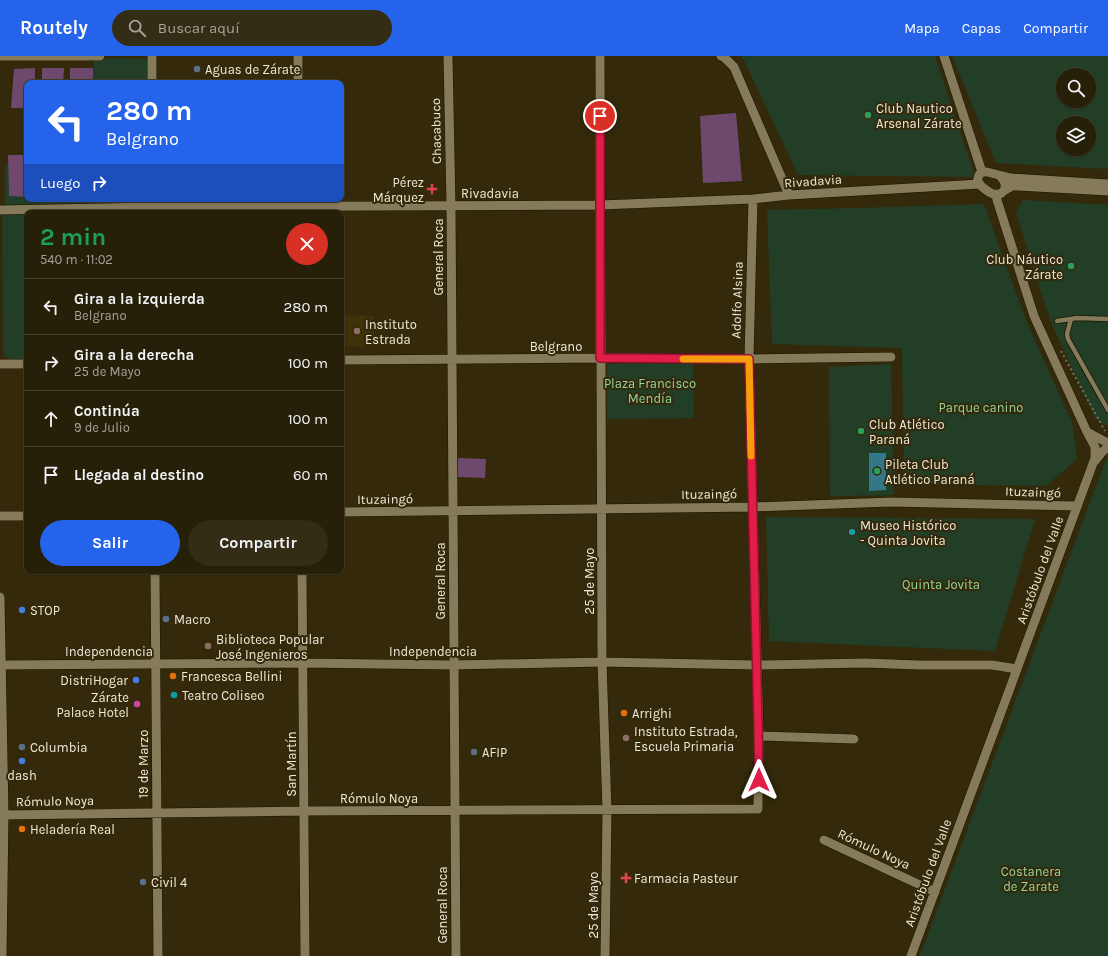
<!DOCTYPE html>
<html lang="es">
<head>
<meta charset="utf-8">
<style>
  body { margin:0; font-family:Karla,sans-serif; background:#332d16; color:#f1f3f6; height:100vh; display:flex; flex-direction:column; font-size:15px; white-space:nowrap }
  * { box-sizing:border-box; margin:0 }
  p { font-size:13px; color:#a4a39c }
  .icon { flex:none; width:22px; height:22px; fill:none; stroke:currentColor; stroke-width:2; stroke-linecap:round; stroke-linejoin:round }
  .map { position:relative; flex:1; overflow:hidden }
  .sheet { position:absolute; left:24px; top:154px; width:320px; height:364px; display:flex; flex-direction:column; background:#272008; border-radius:8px; box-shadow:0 1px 3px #0004,0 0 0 1px #433e29 }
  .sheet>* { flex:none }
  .hud { position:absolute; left:24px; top:24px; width:320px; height:122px; border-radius:8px; box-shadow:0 1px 3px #0004,0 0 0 1px #433e29; background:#2563eb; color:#fff; overflow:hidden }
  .fabs { position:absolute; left:1056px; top:12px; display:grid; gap:8px }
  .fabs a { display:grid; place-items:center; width:40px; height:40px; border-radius:50%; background:#272008; box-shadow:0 1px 3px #0004,0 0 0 1px #433e29; font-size:20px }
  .pin { position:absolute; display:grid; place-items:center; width:34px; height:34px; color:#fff; margin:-17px; border:2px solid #fff; border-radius:50%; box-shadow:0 1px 4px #0007 }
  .me { position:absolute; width:44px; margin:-22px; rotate:0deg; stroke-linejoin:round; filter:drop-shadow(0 0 3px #0008) }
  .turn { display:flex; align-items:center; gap:14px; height:84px; padding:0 16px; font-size:18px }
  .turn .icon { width:52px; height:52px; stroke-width:2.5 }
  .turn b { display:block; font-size:28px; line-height:34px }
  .then { display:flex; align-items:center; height:38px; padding:0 16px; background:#0003; gap:8px; font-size:15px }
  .round { display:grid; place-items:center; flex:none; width:42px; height:42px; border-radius:21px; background:#332d16 }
  .headline { display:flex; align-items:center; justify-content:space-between; height:68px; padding:0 16px }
  h1 { font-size:24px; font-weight:700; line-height:30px; color:#1e9e55 }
  .action { display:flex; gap:8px; margin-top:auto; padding:8px 16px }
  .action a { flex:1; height:46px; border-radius:24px; background:#2563eb; color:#fff; font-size:16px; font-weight:700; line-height:46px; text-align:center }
  .action a+a { background:#332d16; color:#f1f3f6 }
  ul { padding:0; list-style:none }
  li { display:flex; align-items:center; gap:12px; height:56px; padding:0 16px; border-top:1px solid #433e29 }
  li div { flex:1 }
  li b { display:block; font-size:15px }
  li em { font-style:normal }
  header { display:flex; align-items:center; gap:24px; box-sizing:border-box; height:56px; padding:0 20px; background:#2563eb; color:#fff }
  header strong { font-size:19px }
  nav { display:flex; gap:22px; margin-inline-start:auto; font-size:14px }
  .search { width:280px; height:36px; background:#332d16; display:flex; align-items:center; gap:10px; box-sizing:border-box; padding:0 14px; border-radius:22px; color:#a4a39c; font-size:15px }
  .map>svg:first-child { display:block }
  .built { fill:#3e3209 }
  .green { fill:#223e27; fill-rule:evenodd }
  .water { fill:#337889 }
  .building { fill:#6e496d }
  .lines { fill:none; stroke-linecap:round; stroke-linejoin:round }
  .lane-casing { stroke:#1a1300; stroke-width:6 }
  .street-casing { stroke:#1a1300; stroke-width:10 }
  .path { stroke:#797157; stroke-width:2; stroke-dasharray:2 3; stroke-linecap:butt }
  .lane { stroke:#857a5a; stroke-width:4.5 }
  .street { stroke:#857a5a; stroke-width:9 }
  .route-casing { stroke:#92132f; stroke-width:10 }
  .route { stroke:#e11d48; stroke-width:7 }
  .slow { stroke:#f59e0b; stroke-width:7 }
  .service-dot { fill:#5c6f8a; stroke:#342a0b; stroke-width:1.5 }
  .leisure-dot { fill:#2e9e5b; stroke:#342a0b; stroke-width:1.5 }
  .health-dot { fill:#e0444e; stroke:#342a0b; stroke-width:1.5 }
  .education-dot { fill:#8d6e63; stroke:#342a0b; stroke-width:1.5 }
  .culture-dot { fill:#0f9aa8; stroke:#342a0b; stroke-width:1.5 }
  .shop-dot { fill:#3f7fe0; stroke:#342a0b; stroke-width:1.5 }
  .food-dot { fill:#e8710a; stroke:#342a0b; stroke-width:1.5 }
  .hotel-dot { fill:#d1479c; stroke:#342a0b; stroke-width:1.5 }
  .labels { text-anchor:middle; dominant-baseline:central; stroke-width:4; stroke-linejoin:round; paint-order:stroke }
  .poi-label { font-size:13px; fill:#efe9d8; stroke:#342a0b; text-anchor:start }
  .street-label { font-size:13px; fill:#efe9d8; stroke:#342a0b }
  .park-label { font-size:13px; fill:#93d69f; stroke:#342a0b }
</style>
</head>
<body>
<header>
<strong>Routely</strong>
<div class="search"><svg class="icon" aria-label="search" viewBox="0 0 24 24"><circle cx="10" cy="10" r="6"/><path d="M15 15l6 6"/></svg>Buscar aquí</div>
<nav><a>Mapa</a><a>Capas</a><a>Compartir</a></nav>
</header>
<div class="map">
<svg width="1108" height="900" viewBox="0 0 1108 900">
  <rect width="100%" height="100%" fill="#342a0b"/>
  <path class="built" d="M341,259L374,260V291L341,290Z"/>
  <path class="green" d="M742,0H935L975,121L798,119Z
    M952,0H1108V113L996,107ZM1063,19H1089V45H1063ZM1063,67H1089V93H1063Z
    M94,2L150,3V27H93Z
    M5,108H27V143H149V149L5,151Z
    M1023,144L1108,149V369L1103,368L1095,362L1050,264L1016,157Z
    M984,148L1027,267L1072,366L1077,403L1046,430L904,428L902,292L772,288L767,154L857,152Z
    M8,158H27V304C17,304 9,307 3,297L2,162L4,159Z
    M693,306L694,362L607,363V308Z
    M891,308L894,439L830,440L829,311Z
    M1108,403V900H920L1105,406Z
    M766,461L1035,463L995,595L769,585Z"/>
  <path class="water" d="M869,397H886V434L869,435Z"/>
  <path class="building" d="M35,12V27H27V52H11L14,13Z
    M42,12H64L63,27H42Z
    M70,12H93V27H70Z
    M736,57L742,125L703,127L700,60Z
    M8,99H27V141L9,140Z
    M79,143H147L149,149L79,144Z
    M458,402L486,403L485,422L457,421Z"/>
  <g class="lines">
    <defs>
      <path id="lane" d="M1071,263L1067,278L1068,283L1108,354
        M1057,265L1077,262L1108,263"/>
      <path id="street" d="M0,0H100
        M152,0V27
        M298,0V27
        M448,0L451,150L456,900
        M600,0L602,606L607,754L605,900
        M721,0L724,1L734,11L789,139
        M944,0L982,116
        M1000,120C1001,121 1003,123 1004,125C1008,133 1001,141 993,138C988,136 981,130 977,126L979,119L982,116H987L1011,122L1108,128
        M1005,134L1012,130H1018L1108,135
        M0,154L152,151L600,149L753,143L789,139L980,128
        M341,304L600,302L749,303L891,301
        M0,308H27
        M1087,376L1108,387
        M1095,405L1102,396L1108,391
        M341,456L753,451L891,446L1077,450
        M0,460H27
        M155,515L158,900
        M302,515L305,900
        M0,541L4,759L2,900
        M0,609L303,607L453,609L602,606L757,609L865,607L919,609H992L1017,613
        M759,680L854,683
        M0,759L304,755L758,753L759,680L749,303L753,143
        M824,784L935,836
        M911,900L1095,402V391L1087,376L1034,260L997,144L996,138"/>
    </defs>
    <use href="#lane" class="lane-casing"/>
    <use href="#street" class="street-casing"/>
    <path class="path" d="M1061,295L1105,375"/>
    <use href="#lane" class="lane"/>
    <use href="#street" class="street"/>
  </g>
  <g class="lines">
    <defs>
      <path id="route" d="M600,60V302L749,303L758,666L759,724"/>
    </defs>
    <use href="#route" class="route-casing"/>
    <use href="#route" class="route"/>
    <path class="slow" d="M683,303H749L751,400"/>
  </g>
  <g class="service-dot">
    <circle cx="197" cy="13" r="4"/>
    <circle cx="166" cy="563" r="4"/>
    <circle cx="22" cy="691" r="4"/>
    <circle cx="474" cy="696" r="4"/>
    <circle cx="143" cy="826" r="4"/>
  </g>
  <g class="leisure-dot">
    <circle cx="868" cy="59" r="4"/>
    <circle cx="1071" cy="210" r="4"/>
    <circle cx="861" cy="375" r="4"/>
    <circle cx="877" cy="415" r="4"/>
  </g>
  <g class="health-dot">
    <path d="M430 127h4v4h4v4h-4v4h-4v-4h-4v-4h4z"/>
    <path d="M624 816h4v4h4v4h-4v4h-4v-4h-4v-4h4z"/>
  </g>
  <g class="education-dot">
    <circle cx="357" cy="275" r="4"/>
    <circle cx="208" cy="590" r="4"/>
    <circle cx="626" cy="682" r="4"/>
  </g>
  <g class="culture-dot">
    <circle cx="852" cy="476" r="4"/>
    <circle cx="174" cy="639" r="4"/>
  </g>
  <g class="shop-dot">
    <circle cx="22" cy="554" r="4"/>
    <circle cx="136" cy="624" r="4"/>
    <circle cx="22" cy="705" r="4"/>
  </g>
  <g class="food-dot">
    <circle cx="173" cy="620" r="4"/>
    <circle cx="624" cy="657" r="4"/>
    <circle cx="22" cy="773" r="4"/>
  </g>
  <circle class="hotel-dot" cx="137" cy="648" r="4"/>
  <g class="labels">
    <g class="poi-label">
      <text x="205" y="13">Aguas de Zárate</text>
      <text x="876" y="52">Club Nautico<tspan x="876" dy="15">Arsenal Zárate</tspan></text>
      <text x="424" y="126" text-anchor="end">Pérez<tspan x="424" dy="15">Márquez</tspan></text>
      <text x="1063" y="203" text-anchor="end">Club Náutico<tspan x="1063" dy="15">Zárate</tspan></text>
      <text x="365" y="268">Instituto<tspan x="365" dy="15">Estrada</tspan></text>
      <text x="869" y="368">Club Atlético<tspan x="869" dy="15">Paraná</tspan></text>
      <text x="885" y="408">Pileta Club<tspan x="885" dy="15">Atlético Paraná</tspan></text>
      <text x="860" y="469">Museo Histórico<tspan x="860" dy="15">- Quinta Jovita</tspan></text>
      <text x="30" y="554">STOP</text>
      <text x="174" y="563">Macro</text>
      <text x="216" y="583">Biblioteca Popular<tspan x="216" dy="15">José Ingenieros</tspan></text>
      <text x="181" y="620">Francesca Bellini</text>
      <text x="128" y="624" text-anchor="end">DistriHogar</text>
      <text x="182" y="639">Teatro Coliseo</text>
      <text x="129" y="641" text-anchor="end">Zárate<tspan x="129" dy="15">Palace Hotel</tspan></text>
      <text x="632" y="657">Arrighi</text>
      <text x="634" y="675">Instituto Estrada,<tspan x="634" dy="15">Escuela Primaria</tspan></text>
      <text x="30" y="691">Columbia</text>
      <text x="482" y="696">AFIP</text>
      <text x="22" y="719" text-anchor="middle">dash</text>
      <text x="30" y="773">Heladería Real</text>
      <text x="634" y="822">Farmacia Pasteur</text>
      <text x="151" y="826">Civil 4</text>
    </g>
    <g class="street-label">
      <text transform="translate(436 75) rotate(-91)">Chacabuco</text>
      <text transform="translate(813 125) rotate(-4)">Rivadavia</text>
      <text x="490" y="137">Rivadavia</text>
      <text transform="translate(438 201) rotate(-90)">General Roca</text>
      <text transform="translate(737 244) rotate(-88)">Adolfo Alsina</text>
      <text x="556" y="290">Belgrano</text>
      <text transform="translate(1033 436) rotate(2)">Ituzaingó</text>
      <text transform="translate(709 438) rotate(-1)">Ituzaingó</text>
      <text transform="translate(385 443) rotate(-1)">Ituzaingó</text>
      <text transform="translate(1040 514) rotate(-70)">Aristóbulo del Valle</text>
      <text transform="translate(440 525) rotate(-90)">General Roca</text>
      <text transform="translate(589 525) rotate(-90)">25 de Mayo</text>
      <text x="109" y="595">Independencia</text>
      <text x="433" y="595">Independencia</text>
      <text transform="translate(143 708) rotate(-90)">19 de Marzo</text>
      <text transform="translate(291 708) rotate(-90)">San Martín</text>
      <text x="379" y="742">Rómulo Noya</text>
      <text transform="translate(55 745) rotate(-1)">Rómulo Noya</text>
      <text transform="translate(874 793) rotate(25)">Rómulo Noya</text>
      <text transform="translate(928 817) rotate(-70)">Aristóbulo del Valle</text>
      <text transform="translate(442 849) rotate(-90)">General Roca</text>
      <text transform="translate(593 849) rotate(-90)">25 de Mayo</text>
    </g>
    <g class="park-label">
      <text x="650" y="327">Plaza Francisco<tspan x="650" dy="15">Mendía</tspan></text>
      <text x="981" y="351">Parque canino</text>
      <text x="941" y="528">Quinta Jovita</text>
      <text x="1031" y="815">Costanera<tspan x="1031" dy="15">de Zarate</tspan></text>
    </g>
  </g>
</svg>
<div class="fabs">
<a><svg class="icon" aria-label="search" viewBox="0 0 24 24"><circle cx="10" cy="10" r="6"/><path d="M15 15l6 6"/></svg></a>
<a><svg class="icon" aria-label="layers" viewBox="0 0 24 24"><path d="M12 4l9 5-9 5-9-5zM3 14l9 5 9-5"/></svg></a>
</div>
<div class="pin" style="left:600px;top:60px;background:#d93025"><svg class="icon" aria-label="arrive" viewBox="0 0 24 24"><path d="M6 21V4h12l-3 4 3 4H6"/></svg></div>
<svg class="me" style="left:759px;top:724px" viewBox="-20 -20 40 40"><path d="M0-17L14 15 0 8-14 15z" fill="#e11d48" stroke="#fff" stroke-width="4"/></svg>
<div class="hud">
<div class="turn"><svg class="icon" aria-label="left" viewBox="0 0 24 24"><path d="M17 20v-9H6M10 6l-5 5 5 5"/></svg><div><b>280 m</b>Belgrano</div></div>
<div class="then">Luego<svg class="icon" aria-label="right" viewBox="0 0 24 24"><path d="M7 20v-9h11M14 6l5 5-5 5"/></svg></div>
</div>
<section class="sheet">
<div class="headline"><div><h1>2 min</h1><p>540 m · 11:02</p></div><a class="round" style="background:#d93025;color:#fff"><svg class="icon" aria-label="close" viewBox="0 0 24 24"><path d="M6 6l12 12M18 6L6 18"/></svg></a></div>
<ul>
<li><svg class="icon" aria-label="left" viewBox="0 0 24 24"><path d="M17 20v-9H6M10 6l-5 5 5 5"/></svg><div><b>Gira a la izquierda</b><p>Belgrano</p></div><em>280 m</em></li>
<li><svg class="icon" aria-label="right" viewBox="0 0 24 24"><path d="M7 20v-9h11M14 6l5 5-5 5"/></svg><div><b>Gira a la derecha</b><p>25 de Mayo</p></div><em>100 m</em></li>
<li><svg class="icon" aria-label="ahead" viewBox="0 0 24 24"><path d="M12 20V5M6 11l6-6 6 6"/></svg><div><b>Continúa</b><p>9 de Julio</p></div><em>100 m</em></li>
<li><svg class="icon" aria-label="arrive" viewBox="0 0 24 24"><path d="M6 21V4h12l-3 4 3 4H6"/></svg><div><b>Llegada al destino</b></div><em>60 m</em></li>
</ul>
<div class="action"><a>Salir</a><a>Compartir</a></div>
</section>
</div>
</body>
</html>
